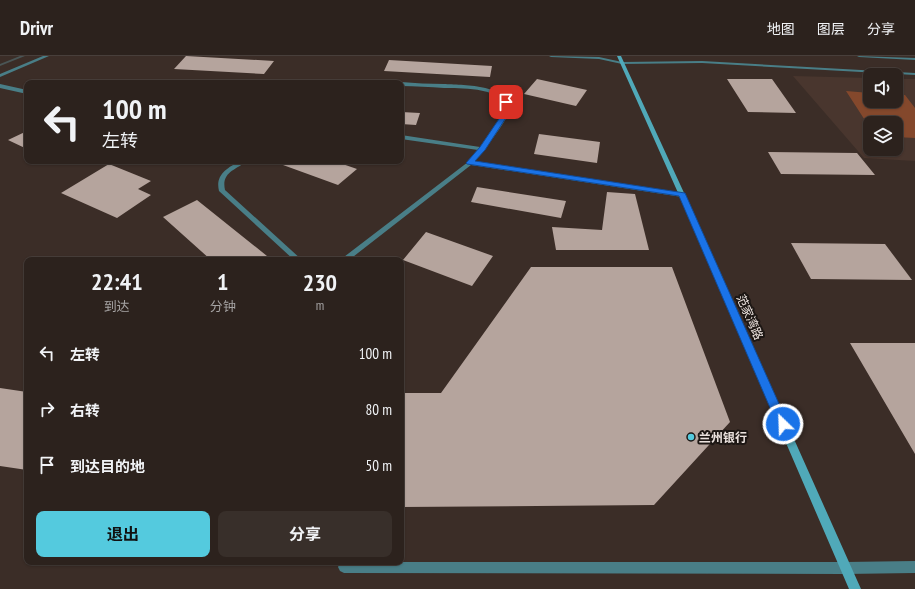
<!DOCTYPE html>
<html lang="zh">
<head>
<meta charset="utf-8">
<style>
  body { margin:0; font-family:"PT Sans Narrow","Noto Sans SC",sans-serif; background:#382f2a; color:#f1f3f6; height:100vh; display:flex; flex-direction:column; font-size:15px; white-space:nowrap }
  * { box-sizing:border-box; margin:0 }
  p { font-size:13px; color:#a6a4a4 }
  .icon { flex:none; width:22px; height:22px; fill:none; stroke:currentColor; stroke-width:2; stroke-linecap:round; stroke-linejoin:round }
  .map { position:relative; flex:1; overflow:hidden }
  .drawer { position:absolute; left:24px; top:201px; width:380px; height:308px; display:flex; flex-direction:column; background:#2c221d; border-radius:8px; box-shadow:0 1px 3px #0004,0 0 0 1px #483f3b }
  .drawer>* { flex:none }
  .hud { position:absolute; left:24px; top:24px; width:380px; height:84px; border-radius:8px; box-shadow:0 1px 3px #0004,0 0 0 1px #483f3b; background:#2c221d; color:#f1f3f6; overflow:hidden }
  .tools { position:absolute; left:863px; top:12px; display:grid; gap:8px }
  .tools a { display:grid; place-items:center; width:40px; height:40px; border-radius:8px; background:#2c221d; box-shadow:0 1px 3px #0004,0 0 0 1px #483f3b; font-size:20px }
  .pin { position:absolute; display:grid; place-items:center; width:34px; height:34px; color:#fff; margin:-17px; border-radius:8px; box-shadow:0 2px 6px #0006 }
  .me { position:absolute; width:44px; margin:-22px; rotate:336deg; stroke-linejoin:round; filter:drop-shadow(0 0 3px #0008) }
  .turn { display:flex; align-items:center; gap:14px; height:84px; padding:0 12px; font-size:18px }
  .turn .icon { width:52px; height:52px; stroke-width:2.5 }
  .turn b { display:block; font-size:28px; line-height:34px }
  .eta { display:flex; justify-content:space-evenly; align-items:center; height:68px; text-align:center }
  .eta b { font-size:24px; font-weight:700; line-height:28px }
  .primary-button { display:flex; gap:8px; margin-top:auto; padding:8px 12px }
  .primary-button a { flex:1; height:46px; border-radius:8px; background:#54cade; color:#111; font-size:16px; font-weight:700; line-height:46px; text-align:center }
  .primary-button a+a { background:#382f2a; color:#f1f3f6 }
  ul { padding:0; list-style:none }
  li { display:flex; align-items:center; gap:12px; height:56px; padding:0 12px }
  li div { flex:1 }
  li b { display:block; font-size:15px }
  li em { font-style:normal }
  header { display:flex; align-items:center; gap:24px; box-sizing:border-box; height:56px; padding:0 20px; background:#2c221d; border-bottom:1px solid #483f3b }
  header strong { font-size:19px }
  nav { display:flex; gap:22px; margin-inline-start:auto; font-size:14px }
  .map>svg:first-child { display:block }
  .built { fill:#49362e; fill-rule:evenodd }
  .green { fill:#84482c }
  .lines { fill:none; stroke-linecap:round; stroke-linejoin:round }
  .stream { fill:#4a5556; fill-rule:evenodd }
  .building { fill:#b5a49d }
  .service { fill:#497e87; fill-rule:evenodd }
  .minor { fill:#497e87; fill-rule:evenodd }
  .tertiary { fill:#497e87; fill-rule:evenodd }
  .secondary { fill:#50a9b9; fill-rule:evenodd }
  .route { fill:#1a73e8; stroke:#114b97 }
  .poi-dot { fill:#54cade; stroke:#1d1714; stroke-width:1.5 }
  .labels { text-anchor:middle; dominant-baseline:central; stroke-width:4; stroke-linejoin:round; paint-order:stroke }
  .street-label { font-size:12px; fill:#ece3df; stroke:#1d1714 }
  .poi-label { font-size:12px; font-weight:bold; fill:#ece3df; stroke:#1d1714; text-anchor:start }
</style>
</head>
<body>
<header>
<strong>Drivr</strong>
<nav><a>地图</a><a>图层</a><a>分享</a></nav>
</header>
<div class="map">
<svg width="915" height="533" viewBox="0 0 915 533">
  <rect width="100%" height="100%" fill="#3b2d27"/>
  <path class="built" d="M793,20L870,22V45H896V23H915V105L864,102ZM870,67H896V93H870Z"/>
  <path class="green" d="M846,35L870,37V45H896V38L905,39L915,52V82L896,81V67H870V72Z"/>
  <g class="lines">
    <path class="stream" d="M20,0H25L0,10V8Z"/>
  </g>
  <path class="building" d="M186,0L274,5L264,18L174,13Z
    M389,4L492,10L490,21L384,15Z
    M537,23L587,34L576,50L524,38Z
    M727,23H772L796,57L748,56Z
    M401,56L420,57L416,69L401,68Z
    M27,75V93L8,84Z
    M539,78L600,86L597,107L534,98Z
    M768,96L857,97L875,119L781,118Z
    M272,105H334L357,113L338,129Z
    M109,108L151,125L138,133L151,139L117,162L61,137Z
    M477,131L566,145L561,162L471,146Z
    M607,136L635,138L649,194H556L552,171L602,174Z
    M197,144L272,204H211L163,161Z
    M426,176L493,200L472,230L403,204Z
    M791,187L885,188L912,224L811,223Z
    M531,211H672L730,366L654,449L401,451V337H441Z
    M850,287H915V398Z
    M0,332L27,336V414L0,410Z"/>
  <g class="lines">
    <path class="service" d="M549,0L599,1L622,6L702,5L915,17V19L702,7L622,8L599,3L551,1Z
      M857,0L915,2V4L859,1Z"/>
    <path class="minor" d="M43,0H49L0,21V18Z
      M401,26C415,27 429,28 444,28C461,29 514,28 509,56C507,65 481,98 474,106L682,137L685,139L682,141L471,109L349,204H340L468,106L478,94L401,83V79L480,91C487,82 499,67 503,58C514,31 458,32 444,32C430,31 415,30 401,30V27H399Z
      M0,28L27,34V38L0,32Z
      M240,105H247C236,114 221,116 225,134L302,204H294L219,135C215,119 227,112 240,105Z
      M343,506H845L849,508L851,512L849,516L845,518L344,517L340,515L338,511L340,507Z"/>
    <path class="tertiary" d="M915,505V517L845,518L841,516L839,512L841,508L845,506Z"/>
    <path class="secondary" d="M617,0H621L685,139L861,533H849L679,139Z"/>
  </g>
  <path class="route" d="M506,44L509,46L510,51L509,57L485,94L475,105L685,137L788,368L786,371L783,373L779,371L777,368L679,140L467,108L466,107L480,91L503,57L504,51L503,46Z"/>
  <circle class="poi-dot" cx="691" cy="381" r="4"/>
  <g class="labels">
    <g class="street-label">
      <text transform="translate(750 261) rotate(66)">范家湾路</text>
    </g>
    <g class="poi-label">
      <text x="699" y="381">兰州银行</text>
    </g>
  </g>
</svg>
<div class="tools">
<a><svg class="icon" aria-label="sound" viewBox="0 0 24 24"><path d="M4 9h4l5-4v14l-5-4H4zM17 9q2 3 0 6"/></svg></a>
<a><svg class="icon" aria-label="layers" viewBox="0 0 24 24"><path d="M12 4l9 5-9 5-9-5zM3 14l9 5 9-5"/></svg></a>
</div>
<div class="pin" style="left:506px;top:46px;background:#d93025"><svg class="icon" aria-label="arrive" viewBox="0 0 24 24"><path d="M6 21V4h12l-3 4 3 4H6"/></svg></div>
<svg class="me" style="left:783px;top:368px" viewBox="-20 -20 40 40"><circle r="17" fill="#1a73e8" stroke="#fff" stroke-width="3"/><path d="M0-11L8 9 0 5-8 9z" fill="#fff"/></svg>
<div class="hud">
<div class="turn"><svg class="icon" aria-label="left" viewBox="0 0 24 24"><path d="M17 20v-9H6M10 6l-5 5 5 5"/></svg><div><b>100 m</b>左转</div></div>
</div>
<section class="drawer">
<div class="eta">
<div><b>22:41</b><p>到达</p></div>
<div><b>1</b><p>分钟</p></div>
<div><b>230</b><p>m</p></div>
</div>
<ul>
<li><svg class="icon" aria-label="left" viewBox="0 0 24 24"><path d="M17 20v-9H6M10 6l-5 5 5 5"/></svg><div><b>左转</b></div><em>100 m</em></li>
<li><svg class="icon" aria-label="right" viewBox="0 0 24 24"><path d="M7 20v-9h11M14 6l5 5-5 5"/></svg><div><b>右转</b></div><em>80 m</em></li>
<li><svg class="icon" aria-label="arrive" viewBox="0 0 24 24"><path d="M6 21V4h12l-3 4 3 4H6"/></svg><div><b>到达目的地</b></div><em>50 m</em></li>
</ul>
<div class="primary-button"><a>退出</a><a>分享</a></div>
</section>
</div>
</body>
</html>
